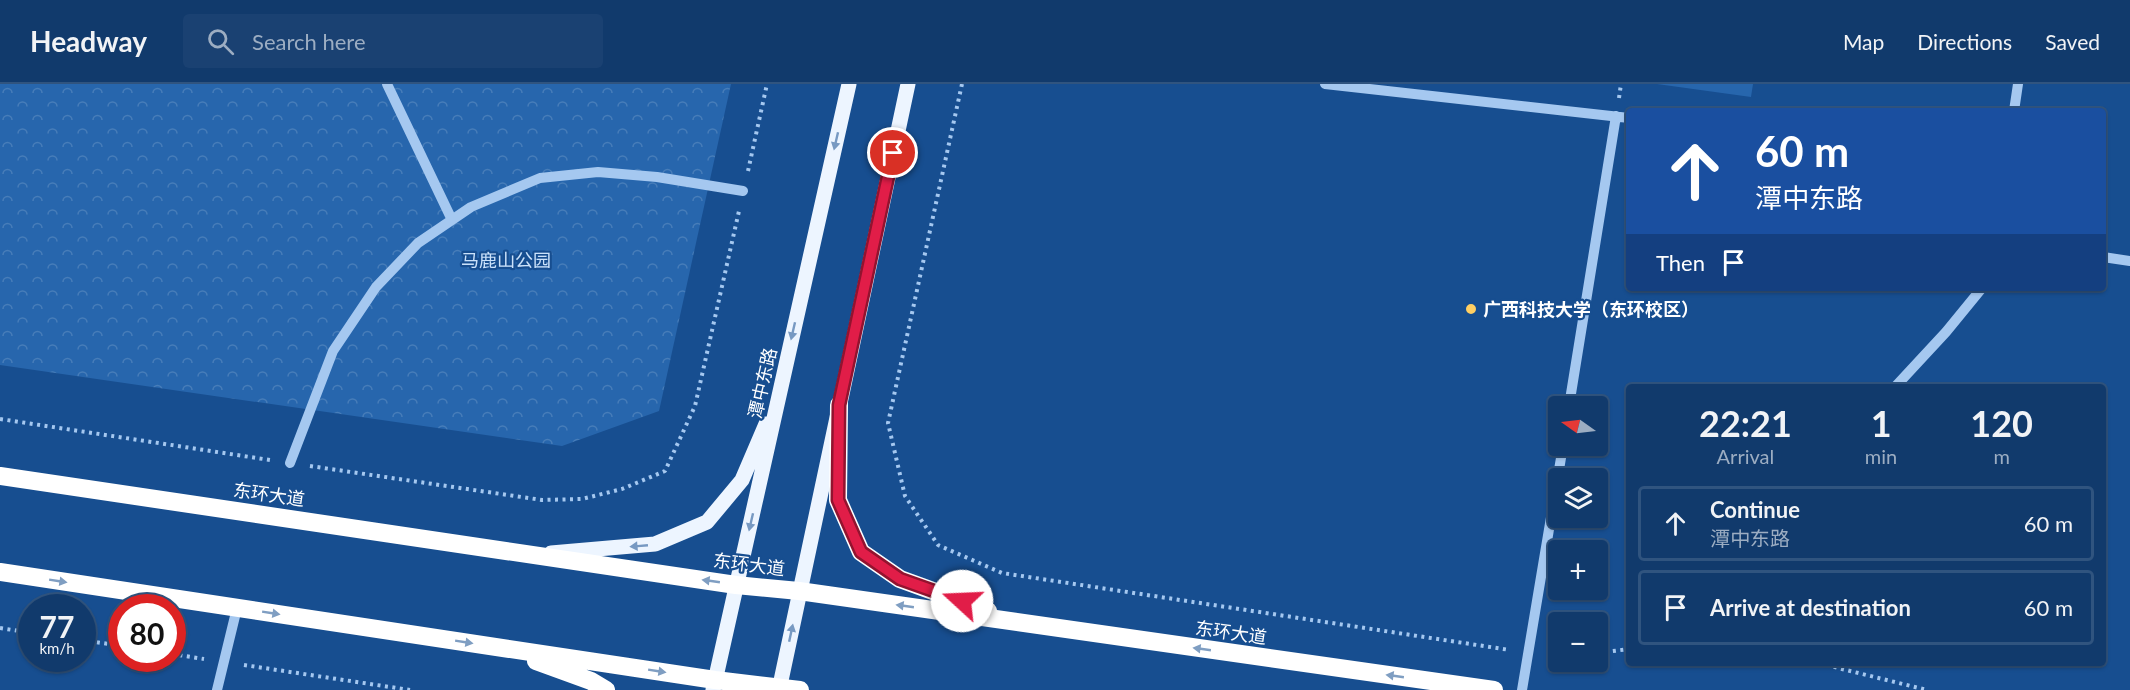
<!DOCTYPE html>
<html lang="en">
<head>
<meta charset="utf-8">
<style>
  body { margin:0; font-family:Lato,"Noto Sans SC",sans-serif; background:#1a4172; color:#f1f3f6; height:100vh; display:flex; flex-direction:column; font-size:22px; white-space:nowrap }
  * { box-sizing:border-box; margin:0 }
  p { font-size:20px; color:#9cadc2 }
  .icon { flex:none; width:33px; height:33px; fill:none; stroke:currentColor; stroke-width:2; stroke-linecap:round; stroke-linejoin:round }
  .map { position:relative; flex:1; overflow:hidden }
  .side { position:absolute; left:1626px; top:300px; width:480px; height:282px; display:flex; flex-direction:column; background:#113a6c; border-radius:6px; box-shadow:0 2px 4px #0004,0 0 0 2px #30547f }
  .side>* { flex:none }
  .hud { position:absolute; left:1626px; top:24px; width:480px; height:183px; border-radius:6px; box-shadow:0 2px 4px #0004,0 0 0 2px #30547f; background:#1a4fa0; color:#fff; overflow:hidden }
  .needle { width:39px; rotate:284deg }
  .tools { position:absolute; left:1548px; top:312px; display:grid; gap:12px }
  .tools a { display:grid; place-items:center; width:60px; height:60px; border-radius:6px; background:#113a6c; box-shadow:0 2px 4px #0004,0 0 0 2px #30547f; font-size:30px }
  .speed { position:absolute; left:18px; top:510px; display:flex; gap:12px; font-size:30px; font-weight:700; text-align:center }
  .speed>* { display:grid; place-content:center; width:78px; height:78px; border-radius:50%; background:#113a6c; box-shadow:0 2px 4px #0004,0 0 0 2px #30547f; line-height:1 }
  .speed small { font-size:15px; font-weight:400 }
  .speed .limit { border:9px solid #d22; background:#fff; color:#111 }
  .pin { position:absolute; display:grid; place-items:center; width:51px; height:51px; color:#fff; margin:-26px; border:3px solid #fff; border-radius:50%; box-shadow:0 2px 6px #0007 }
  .me { position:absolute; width:66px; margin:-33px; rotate:290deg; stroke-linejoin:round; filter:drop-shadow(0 0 4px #0008) }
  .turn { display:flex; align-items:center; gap:21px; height:126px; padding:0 30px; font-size:27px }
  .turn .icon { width:78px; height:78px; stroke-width:2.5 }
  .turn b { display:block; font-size:42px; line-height:51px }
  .then { display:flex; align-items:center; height:57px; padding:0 30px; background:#0003; gap:12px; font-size:22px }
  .eta { display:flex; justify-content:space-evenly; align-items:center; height:102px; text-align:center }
  .eta b { font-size:36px; font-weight:700; line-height:42px }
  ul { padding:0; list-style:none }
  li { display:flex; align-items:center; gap:18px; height:75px; margin:0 12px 9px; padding:0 18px; border:3px solid #30547f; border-radius:6px }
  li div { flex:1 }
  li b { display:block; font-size:22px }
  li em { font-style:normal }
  header { display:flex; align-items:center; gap:36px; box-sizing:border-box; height:84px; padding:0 30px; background:#113a6c; border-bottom:2px solid #30547f }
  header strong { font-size:28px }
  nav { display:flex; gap:33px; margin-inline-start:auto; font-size:21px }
  .search { width:420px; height:54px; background:#1a4172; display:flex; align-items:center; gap:15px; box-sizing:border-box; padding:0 21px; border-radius:6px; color:#9cadc2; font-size:22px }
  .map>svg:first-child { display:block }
  .green { fill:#2766ad }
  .forest { fill:url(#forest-crowns) }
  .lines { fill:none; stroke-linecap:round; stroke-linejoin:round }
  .path { stroke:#a5c8f0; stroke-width:4; stroke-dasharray:3 4.5; stroke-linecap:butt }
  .minor { stroke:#a5c8f0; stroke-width:10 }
  .major { stroke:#edf5ff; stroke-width:15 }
  .highway { stroke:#fff; stroke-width:18 }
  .oneway { fill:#7799c2 }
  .oneway2 { fill:#7f9ec2 }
  .route-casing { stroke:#92132f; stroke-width:15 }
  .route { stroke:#e11d48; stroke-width:10 }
  .poi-dot { fill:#ffcf63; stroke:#174e90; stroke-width:2 }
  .labels { text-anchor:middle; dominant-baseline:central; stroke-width:4.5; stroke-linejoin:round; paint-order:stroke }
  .park-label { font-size:18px; fill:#cbe2fb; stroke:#174e90 }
  .poi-label { font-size:18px; font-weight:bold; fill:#fff; stroke:#174e90; text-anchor:start }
  .street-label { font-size:18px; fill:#fff; stroke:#174e90 }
</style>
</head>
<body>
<header>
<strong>Headway</strong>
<div class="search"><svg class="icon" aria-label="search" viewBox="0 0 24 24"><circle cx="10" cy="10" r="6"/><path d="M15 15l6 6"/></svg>Search here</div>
<nav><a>Map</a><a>Directions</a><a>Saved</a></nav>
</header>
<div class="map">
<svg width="2130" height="606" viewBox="0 0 2130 606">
  <defs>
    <pattern id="forest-crowns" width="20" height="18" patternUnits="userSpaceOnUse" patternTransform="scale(1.5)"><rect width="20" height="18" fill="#2766ad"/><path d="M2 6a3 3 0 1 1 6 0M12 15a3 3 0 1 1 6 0" fill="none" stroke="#477db9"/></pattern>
  </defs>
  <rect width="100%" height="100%" fill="#174e90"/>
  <path class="green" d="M1657,0H1753L1751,13Z"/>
  <path class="forest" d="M0,0H731L659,327L562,362L0,281Z"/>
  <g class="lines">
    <path class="path" d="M962,0L888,339L905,412L938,461L1002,489L1510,566
      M1619,14L1621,0
      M748,87L767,0
      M0,335L270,376
      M310,382L542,416L582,415L622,405L665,387L695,322L739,127
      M0,544L32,549
      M82,556L122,562
      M1598,569L1629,565
      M172,570L204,575
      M1547,571L1558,573
      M1804,579L1830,582L1927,606
      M244,581L410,606"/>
    <path class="minor" d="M387,0L452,136
      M1325,0L1629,34
      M2014,27L2018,0
      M2103,173L2130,177
      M1895,303L1946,248L1982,204
      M1569,322L1616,32
      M290,379L333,267L376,203L418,159L471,123L540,94L598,88L657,93L743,107
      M217,606L237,524
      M1522,606L1563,362"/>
    <path class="major" d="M551,469L655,460L707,438L742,396L766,340
      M713,606L849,0
      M779,606L908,0"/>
    <path class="highway" d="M839,321L838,416L861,468L900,495L988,527
      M0,392L736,501L799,507L1494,606
      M0,488L715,596L800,606
      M536,577L591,597L606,606"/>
  </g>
  <defs><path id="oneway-solid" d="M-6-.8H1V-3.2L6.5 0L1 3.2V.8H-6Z" transform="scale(1.5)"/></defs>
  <g class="oneway">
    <use href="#oneway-solid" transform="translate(836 57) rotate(103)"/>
    <use href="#oneway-solid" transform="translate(793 247) rotate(103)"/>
    <use href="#oneway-solid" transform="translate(751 438) rotate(103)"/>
    <use href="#oneway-solid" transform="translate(639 462) rotate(175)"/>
    <use href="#oneway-solid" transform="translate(791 549) rotate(-78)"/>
  </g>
  <g class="oneway2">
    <use href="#oneway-solid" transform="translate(58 497) rotate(9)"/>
    <use href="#oneway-solid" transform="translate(711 497) rotate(-172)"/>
    <use href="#oneway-solid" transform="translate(905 522) rotate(-172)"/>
    <use href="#oneway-solid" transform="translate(271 529) rotate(9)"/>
    <use href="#oneway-solid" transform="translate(464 558) rotate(9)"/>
    <use href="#oneway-solid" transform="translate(1202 565) rotate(-172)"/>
    <use href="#oneway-solid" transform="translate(657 587) rotate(9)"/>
    <use href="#oneway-solid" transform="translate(1395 592) rotate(-172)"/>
  </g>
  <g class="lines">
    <defs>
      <path id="route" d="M893,69L839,321L838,416L861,468L900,495L962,517"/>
    </defs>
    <use href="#route" class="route-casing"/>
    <use href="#route" class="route"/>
  </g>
  <circle class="poi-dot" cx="1471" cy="225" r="6"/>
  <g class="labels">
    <g class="park-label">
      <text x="506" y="176">马鹿山公园</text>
    </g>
    <g class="poi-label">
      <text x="1483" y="225">广西科技大学（东环校区）</text>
    </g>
    <g class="street-label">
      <text transform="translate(762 299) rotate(-77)">潭中东路</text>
      <text transform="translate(269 410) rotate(8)">东环大道</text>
      <text transform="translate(749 480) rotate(7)">东环大道</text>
      <text transform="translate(1231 548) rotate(8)">东环大道</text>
    </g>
  </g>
</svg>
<div class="tools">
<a><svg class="needle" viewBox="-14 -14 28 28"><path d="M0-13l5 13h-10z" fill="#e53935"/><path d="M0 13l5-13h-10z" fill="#9cadc2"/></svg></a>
<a><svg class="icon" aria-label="layers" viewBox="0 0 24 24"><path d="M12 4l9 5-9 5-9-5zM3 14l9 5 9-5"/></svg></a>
<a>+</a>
<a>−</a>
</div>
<div class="speed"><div>77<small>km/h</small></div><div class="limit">80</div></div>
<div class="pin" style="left:893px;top:69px;background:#d93025"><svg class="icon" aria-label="arrive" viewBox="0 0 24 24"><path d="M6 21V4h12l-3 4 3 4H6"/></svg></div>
<svg class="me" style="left:962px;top:517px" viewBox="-20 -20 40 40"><circle r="19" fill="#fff"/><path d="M0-13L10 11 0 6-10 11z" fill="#e11d48"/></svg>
<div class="hud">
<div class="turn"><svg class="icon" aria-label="ahead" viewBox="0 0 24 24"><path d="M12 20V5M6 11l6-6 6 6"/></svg><div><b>60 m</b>潭中东路</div></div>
<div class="then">Then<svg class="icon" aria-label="arrive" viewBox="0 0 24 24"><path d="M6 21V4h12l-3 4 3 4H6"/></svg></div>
</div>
<section class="side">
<div class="eta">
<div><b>22:21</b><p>Arrival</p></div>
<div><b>1</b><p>min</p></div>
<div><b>120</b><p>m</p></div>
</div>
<ul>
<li><svg class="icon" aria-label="ahead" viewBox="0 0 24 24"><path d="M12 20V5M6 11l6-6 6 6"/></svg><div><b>Continue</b><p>潭中东路</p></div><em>60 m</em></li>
<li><svg class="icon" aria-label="arrive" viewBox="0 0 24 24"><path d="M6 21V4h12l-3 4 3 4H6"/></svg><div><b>Arrive at destination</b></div><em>60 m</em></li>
</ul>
</section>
</div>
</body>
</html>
